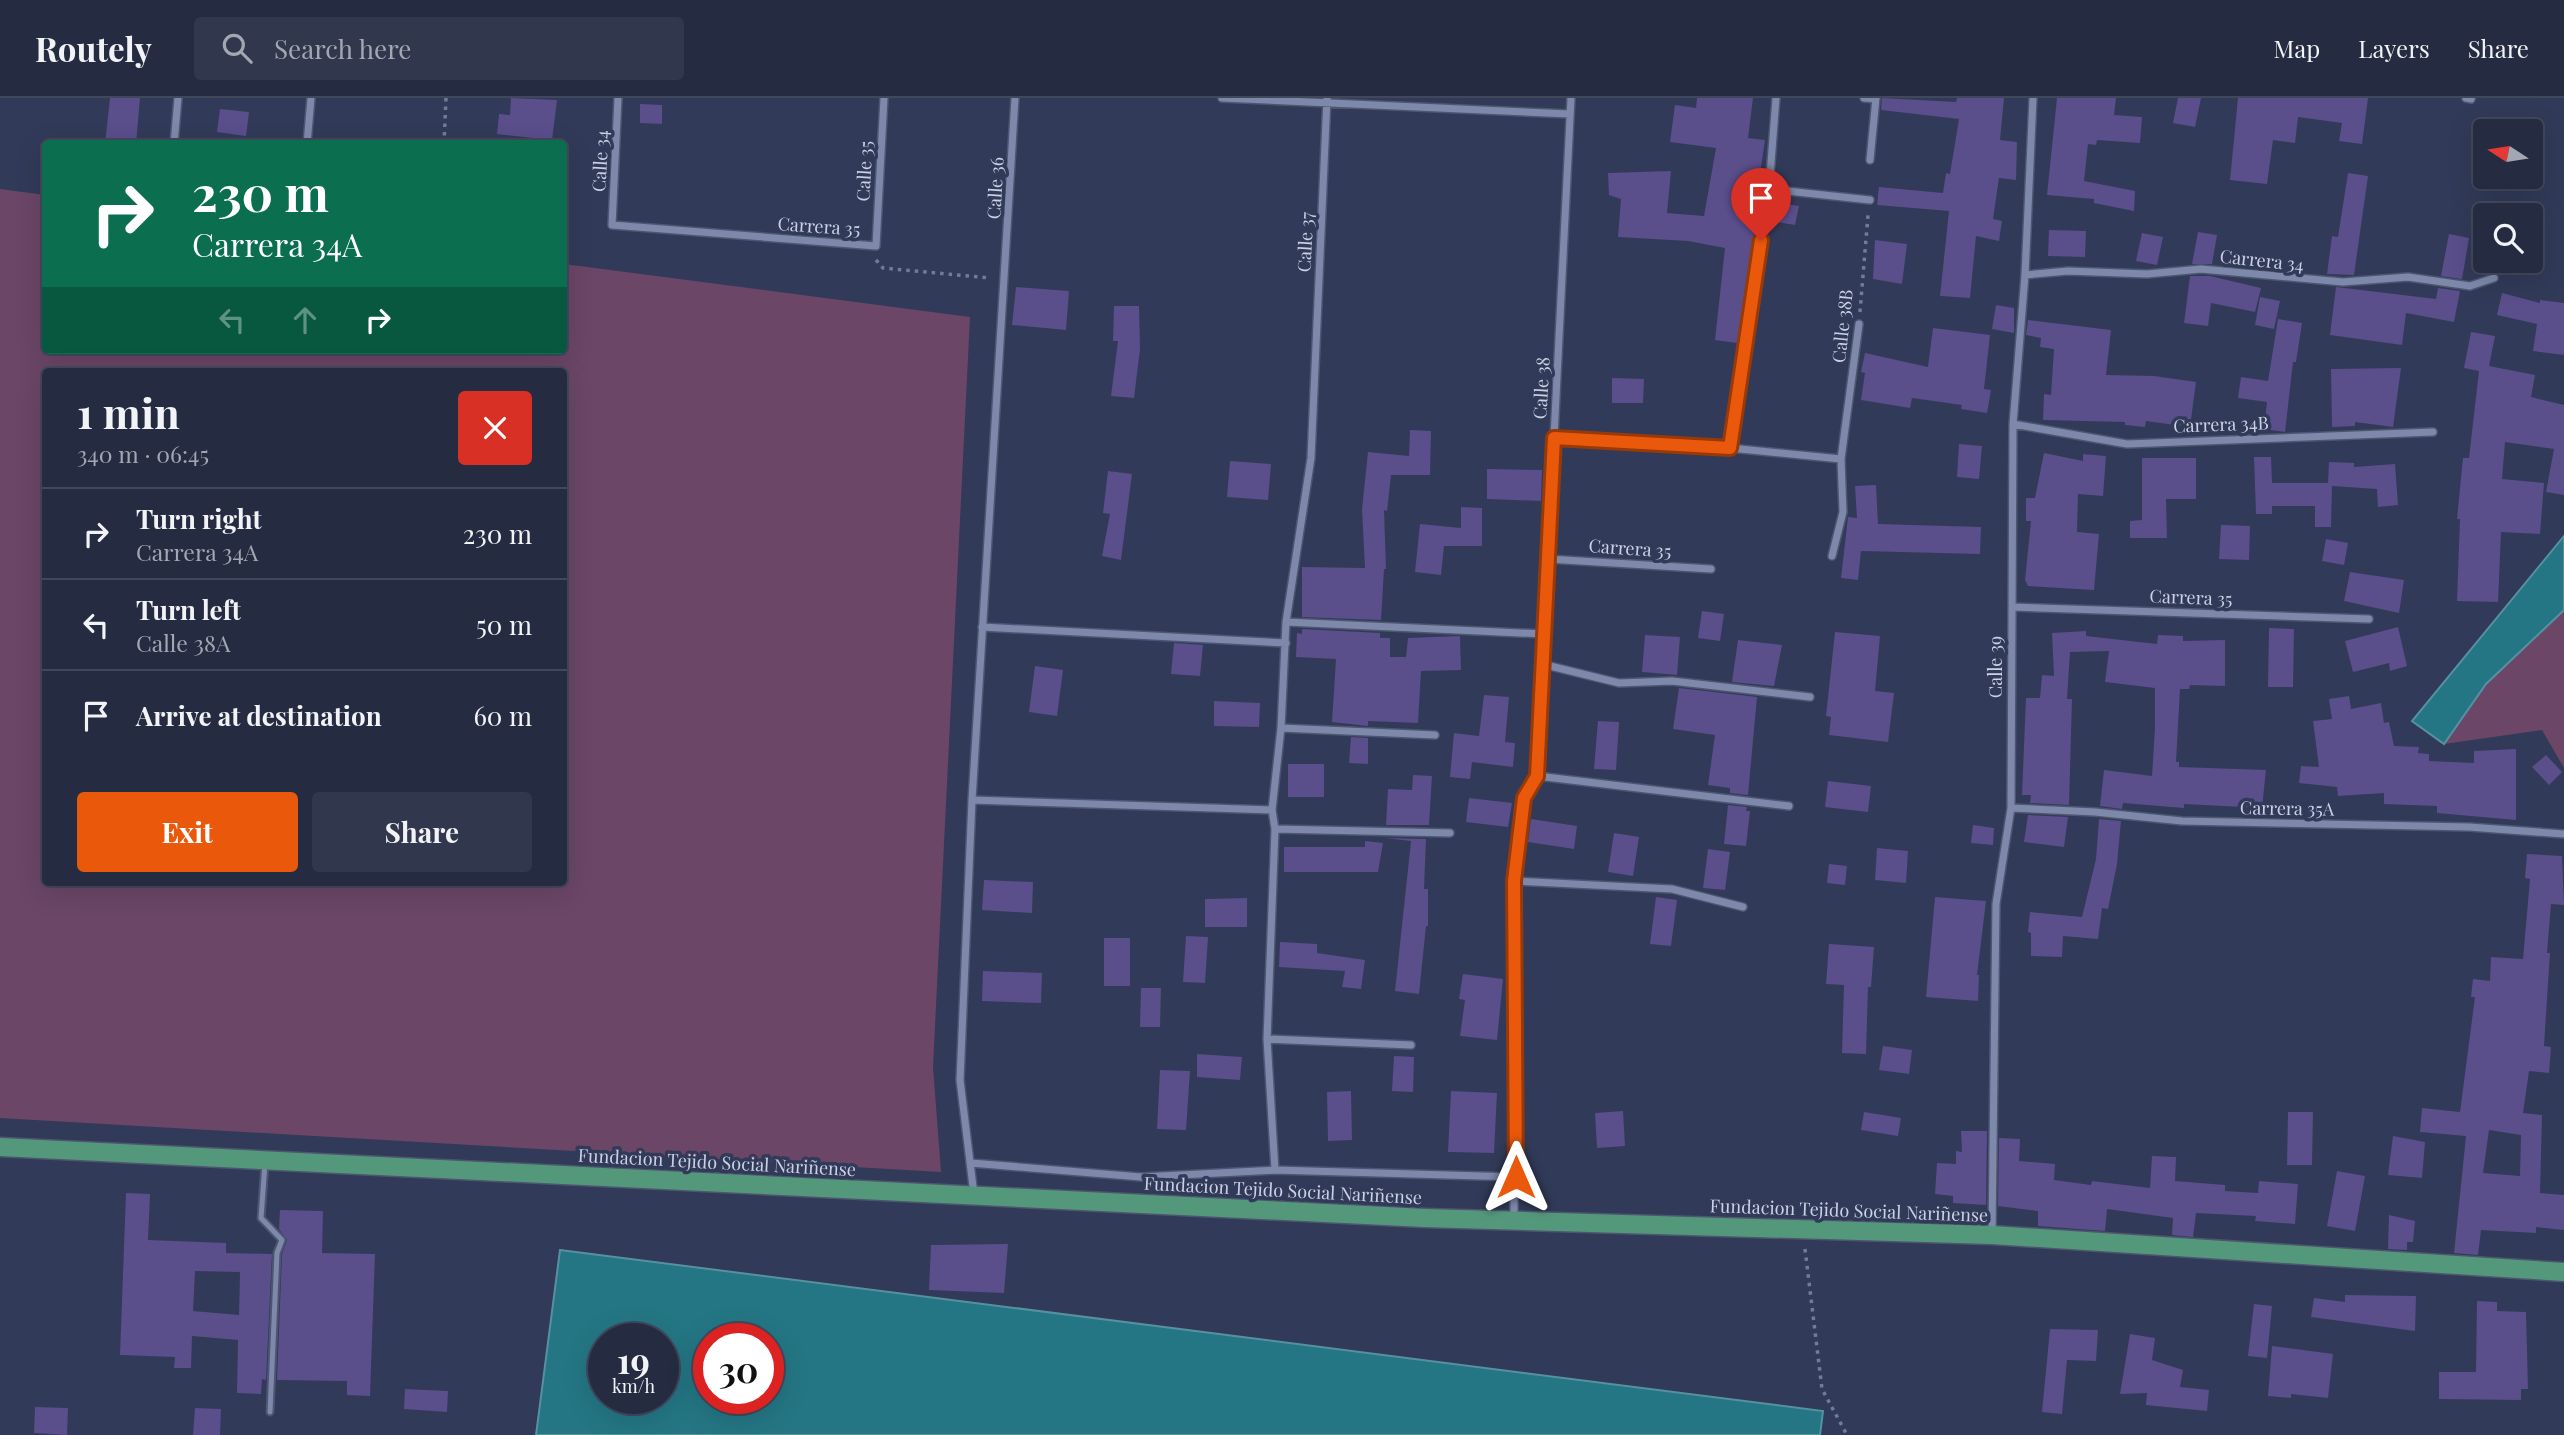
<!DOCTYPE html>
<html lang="en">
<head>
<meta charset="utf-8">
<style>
  body { margin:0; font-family:"Playfair Display",serif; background:#31384d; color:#f1f3f6; height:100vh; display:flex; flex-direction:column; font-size:26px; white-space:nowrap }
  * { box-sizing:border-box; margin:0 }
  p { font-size:23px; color:#a3a7b2 }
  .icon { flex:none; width:38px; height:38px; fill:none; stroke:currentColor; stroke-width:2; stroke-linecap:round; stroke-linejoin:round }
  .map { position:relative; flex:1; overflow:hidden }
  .sheet { position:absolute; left:42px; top:270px; width:525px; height:518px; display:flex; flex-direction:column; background:#252c42; border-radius:7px; box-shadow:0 7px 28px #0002,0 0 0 2px #42485b }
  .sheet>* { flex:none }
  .top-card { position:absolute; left:42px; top:42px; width:525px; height:214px; border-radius:7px; box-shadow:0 7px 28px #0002,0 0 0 2px #42485b; background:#0b6e4f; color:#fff; overflow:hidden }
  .needle { width:46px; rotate:282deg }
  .buttons { position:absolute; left:2473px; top:21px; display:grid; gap:14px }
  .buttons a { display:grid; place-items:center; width:70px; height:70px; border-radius:7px; background:#252c42; box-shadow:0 7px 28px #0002,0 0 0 2px #42485b; font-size:35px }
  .speed { position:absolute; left:588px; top:1225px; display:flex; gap:14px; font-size:35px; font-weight:700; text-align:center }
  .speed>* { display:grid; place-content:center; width:91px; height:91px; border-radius:50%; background:#252c42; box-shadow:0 7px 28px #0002,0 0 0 2px #42485b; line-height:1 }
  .speed small { font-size:18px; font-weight:400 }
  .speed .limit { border:10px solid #d22; background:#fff; color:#111 }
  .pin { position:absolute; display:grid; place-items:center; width:60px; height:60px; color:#fff; margin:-72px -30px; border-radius:50% 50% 50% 0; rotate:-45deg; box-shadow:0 0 7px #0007 }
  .pin .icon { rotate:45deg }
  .me { position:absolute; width:77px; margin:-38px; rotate:0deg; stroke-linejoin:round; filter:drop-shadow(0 0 5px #0008) }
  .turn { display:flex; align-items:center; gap:24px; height:147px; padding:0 35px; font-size:32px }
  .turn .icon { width:91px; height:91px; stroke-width:2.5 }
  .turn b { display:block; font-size:49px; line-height:60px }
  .lanes { display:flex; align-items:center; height:66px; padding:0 35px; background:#0003; justify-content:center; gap:35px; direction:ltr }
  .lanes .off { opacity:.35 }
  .round { display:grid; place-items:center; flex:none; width:74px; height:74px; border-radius:7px; background:#31384d }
  .summary { display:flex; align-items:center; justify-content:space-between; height:119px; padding:0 35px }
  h1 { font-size:42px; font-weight:700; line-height:52px }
  .action { display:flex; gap:14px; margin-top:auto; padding:14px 35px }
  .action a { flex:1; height:80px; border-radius:7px; background:#ea580c; color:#fff; font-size:28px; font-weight:700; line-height:80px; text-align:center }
  .action a+a { background:#31384d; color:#f1f3f6 }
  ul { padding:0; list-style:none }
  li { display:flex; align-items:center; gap:21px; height:91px; padding:0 35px; border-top:2px solid #42485b }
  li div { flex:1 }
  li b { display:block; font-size:26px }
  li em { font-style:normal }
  header { display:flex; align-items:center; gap:42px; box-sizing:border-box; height:98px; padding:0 35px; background:#252c42; border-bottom:2px solid #42485b }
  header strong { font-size:33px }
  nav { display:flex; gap:38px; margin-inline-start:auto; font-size:24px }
  .search { width:490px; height:63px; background:#31384d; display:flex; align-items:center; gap:18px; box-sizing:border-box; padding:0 24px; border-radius:7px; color:#a3a7b2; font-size:26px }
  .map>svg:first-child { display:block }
  .green { fill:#6b4667; fill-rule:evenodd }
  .water { fill:#247684; stroke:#5691a1; stroke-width:2; fill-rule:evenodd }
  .building { fill:#5a4e8b; fill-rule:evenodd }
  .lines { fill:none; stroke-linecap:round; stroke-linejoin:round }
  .lane-casing { stroke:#4e566f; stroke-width:9 }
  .street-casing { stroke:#4e566f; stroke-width:10 }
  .primary-casing { stroke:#4e566f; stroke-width:21 }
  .path { stroke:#747b94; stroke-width:3.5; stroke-dasharray:3.5 5; stroke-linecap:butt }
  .lane { stroke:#7d88ab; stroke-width:5 }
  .street { stroke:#7d88ab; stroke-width:7 }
  .primary { stroke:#54987c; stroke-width:18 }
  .route-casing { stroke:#983908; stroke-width:18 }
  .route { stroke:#ea580c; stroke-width:12 }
  .labels { text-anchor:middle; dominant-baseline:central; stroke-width:7; stroke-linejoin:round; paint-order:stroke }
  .street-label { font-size:18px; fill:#cbd1e4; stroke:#313a58 }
</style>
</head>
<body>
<header>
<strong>Routely</strong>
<div class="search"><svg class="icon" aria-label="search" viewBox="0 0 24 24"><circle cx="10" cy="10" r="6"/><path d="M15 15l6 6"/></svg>Search here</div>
<nav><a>Map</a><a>Layers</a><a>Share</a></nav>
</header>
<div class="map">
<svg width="2564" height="1337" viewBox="0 0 2564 1337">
  <rect width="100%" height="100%" fill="#313a58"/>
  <path class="green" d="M0,91L45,97L46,252H564V166L970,219L933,969L941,1074L0,1020ZM46,273H564V784H46Z
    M2564,512V670L2542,632L2444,646L2486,586Z"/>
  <path class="water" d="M2564,438V512L2486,586L2444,646L2412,623Z
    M560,1152L1823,1313L1820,1337H536ZM604,1241H663V1300H604ZM709,1241H768V1300H709Z"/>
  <path class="building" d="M110,0H140L136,46H105Z
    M511,0L557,2L552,42L497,36L499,16L510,17Z
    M1697,0H1753L1748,40L1765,42L1759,82L1763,83L1761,102L1737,245L1715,242L1725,150L1688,143L1618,139L1621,101L1609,97L1608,75L1671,73L1667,115L1704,118L1716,50L1670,44L1675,7L1696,10Z
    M1882,0L1956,4L1957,0H2004L2000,42L2017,44L2016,82L1999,80L1993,121L2002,123L1999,143L1976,138L1970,200L1940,198L1949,113L1877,107L1879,89L1943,95L1946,75L1950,76L1959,21L1881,12Z
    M2057,0H2116L2114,17L2142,19L2140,45L2097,42L2096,47L2088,46L2084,83L2135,93L2134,113L2094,105V101L2047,97Z
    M2178,0H2201L2195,29L2173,25Z
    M2238,0H2368L2362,46L2339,43L2342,25L2298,19L2295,45L2273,42L2267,86L2230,82Z
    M640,6L662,7V26L640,25Z
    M220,11L249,14L246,38L217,34Z
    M2348,75L2368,78L2354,177L2327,176L2332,138L2338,139Z
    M1773,104L1799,108L1795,127L1770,123Z
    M2049,132L2086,133L2085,159L2048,158Z
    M2198,134L2217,137L2212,166H2192Z
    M2142,135L2163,139L2157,167L2136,163Z
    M2449,136L2469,140L2462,181L2441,178Z
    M1875,142L1907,146L1902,186L1873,181Z
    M2190,178H2210L2261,190L2255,214L2211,205L2208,228L2184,225Z
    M1016,189L1069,193L1066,232L1012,227Z
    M2336,189L2436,201L2438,190L2460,193L2454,224L2406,215L2402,247L2330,237Z
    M2502,195L2540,205V202L2564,205V257L2533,253L2537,226L2497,217Z
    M2260,199L2280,203L2274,231L2255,227Z
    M1996,207L2014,210V235L1992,231Z
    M1114,208H1139L1140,251L1134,300L1111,298L1118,243H1113Z
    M2278,221L2302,225L2296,264H2293L2285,334L2264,331L2267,304L2238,300L2241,279L2268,283Z
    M2028,222L2111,232L2106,277L2154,278L2196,284L2190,329L2146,323L2145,329L2125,327V324L2043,322L2044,296L2051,297L2054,251L2040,249L2041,240L2026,237Z
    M1933,230L1990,237L1984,291L1991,292L1987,315L1961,311L1962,307L1912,300L1910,310L1861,302L1865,275L1861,274L1865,255L1928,269Z
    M2471,234L2495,238L2489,268L2535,277L2531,299L2564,307V397L2546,394L2554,351L2505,344L2502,381L2544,385L2540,436L2501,434L2498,504L2457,503L2460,421H2457L2463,360H2469L2479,273L2464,270Z
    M2401,270L2393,329L2355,324V328L2332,329L2331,271Z
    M1612,280L1644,281L1643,305H1612Z
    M1410,332L1431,333L1430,377H1391L1387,413L1384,412L1386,471H1384L1381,522L1302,519V469L1365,470L1362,411L1368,354L1409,358Z
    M1959,346L1982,348L1979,381L1957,379Z
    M2044,355L2083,363V356L2106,358L2103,398L2078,396L2077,434L2099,436L2094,492L2028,488L2025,482L2031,423H2026V400H2035Z
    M2254,359H2271L2272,385H2328L2329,364L2354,365V369L2395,366L2398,407L2378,409L2377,391L2332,388L2331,429H2315V408H2272V416H2256Z
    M2142,360H2196V401H2166L2167,440H2130V423L2142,422Z
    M1230,363L1271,366L1268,402L1227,399Z
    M1487,371L1542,372L1541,403L1487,401Z
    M1108,373L1132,376L1121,462L1102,458L1110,416L1103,415Z
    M1876,387L1878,426L1981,429L1980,456L1861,453L1858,482L1841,480L1848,419L1857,420L1855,388Z
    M1461,409L1482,410V448H1444L1441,477L1415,474L1420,426L1461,430Z
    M2221,427L2250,428L2249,462L2219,461Z
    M2326,441L2348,445L2344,467L2322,463Z
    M2350,474L2404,482L2399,515L2344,503Z
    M1702,513L1724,516L1720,543L1698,540Z
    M2398,529L2407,568L2390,573L2389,565L2353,574L2345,543Z
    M2269,530L2294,531L2293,589H2268Z
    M1302,531L1380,535V540H1390V559H1406L1408,540L1460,538L1461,572L1421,573L1418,625L1368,623V628L1332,624L1336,561L1296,559L1297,535L1302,536Z
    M2086,533V538L2157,546L2158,537L2183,538V543L2225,542V588L2190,587L2189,591H2180L2176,664H2179V669L2266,672L2262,710L2184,706V710L2123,705L2122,711L2100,708L2104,672L2152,678L2155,630V590L2105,584L2109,553L2070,554L2067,601H2072L2069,707L2030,705L2031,697H2022L2026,600H2040L2042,577L2054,578L2052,535Z
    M1835,534L1880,538L1875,593L1894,595L1888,644L1829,637L1831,619L1826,618Z
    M1645,537L1680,539L1677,577L1642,574Z
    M1738,542L1782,547L1774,588L1732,584Z
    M1174,545L1203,547L1200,578L1171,576Z
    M1035,568L1063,572L1057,618L1029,614Z
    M1679,590L1757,599L1748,697L1730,695V690L1708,687L1715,637L1673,631Z
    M1484,597L1509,599L1505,644L1515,645L1513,669L1472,664L1470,681L1450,679L1454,635L1479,638Z
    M2349,598L2351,611L2381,605L2384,625L2389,624L2394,648L2419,649L2418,655L2429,656V663L2474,665V653L2516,651V722L2437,715V708L2384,706V695L2338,698L2337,689L2299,685L2301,668L2319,669L2313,623L2332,621L2329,601Z
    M1214,603L1260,605L1259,629L1214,628Z
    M1598,623L1619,624L1616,672L1594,671Z
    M1351,639L1368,640V666L1349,665Z
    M2546,657L2562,674L2549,687L2532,669Z
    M1288,666H1324V699H1288Z
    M1413,677L1432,678L1429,727H1386L1388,691L1412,692Z
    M1828,683L1871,688L1868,714L1825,709Z
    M1469,700L1512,705L1508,729L1466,724Z
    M1728,707L1747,709L1746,713H1750L1746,748L1724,746Z
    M2028,717L2068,719L2064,749L2024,744Z
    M1531,721L1577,728L1574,751L1528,744Z
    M2099,721L2121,723L2117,766L2108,811L2102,810L2098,841L2063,838L2062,859L2031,858V835L2028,834L2030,814L2082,819L2096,761Z
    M1973,727L1994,730L1993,747L1971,745Z
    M1614,735L1639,739L1633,778L1608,774Z
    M1385,740L1426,741L1424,791H1428V828H1426L1419,896L1395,893L1411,743Z
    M1365,743L1383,745L1378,774H1284V749H1365Z
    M1877,750L1908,753L1906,785L1875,782Z
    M1708,751L1730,754L1725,792L1703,790Z
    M2527,756L2562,758L2564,807L2551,806L2547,855H2550L2544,948L2551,949L2549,975L2529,973L2523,1015L2542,1017L2540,1095L2564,1097V1132L2536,1129V1135L2481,1132L2478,1157L2454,1155L2466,1038L2420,1034L2422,1010L2460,1014L2475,899H2471L2473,881L2490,883L2491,859L2523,861L2530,781L2525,780ZM2489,1032L2521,1037L2520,1078L2483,1075Z
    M1829,766L1847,768L1845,787L1827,785Z
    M984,782L1033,784L1032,815L982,812Z
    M1656,799L1677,802L1671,848L1650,846Z
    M1935,799L1986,803L1977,877H1979L1978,903L1926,899Z
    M1247,800V829H1205V801Z
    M1186,838L1208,839L1205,885L1183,884Z
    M1104,840H1130V888H1104Z
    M1280,844L1317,846V855L1365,862L1361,891L1342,889L1345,873L1279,869Z
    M1829,846L1874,849L1871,889H1868L1866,956L1842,955L1844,887L1826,886Z
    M983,873L1042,875L1041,905L982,903Z
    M1463,876L1503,881L1497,942L1460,938L1465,902L1459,901Z
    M1141,890H1161L1160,929H1140Z
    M1883,948L1912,952L1909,976L1879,972Z
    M1197,956L1242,959L1240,982L1197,979Z
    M1394,958L1414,959L1413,994L1392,993Z
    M1160,972L1190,973L1186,1032L1157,1031Z
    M1351,993L1352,1042L1328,1043L1327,994Z
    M1451,993L1497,995L1494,1055L1448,1054Z
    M1623,1013L1625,1048L1597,1050L1595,1015Z
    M1864,1014L1901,1020L1898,1038L1861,1032Z
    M2288,1014H2313L2312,1067H2287Z
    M1961,1033H1987L1986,1107L1953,1105V1098L1935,1096L1937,1065L1956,1066V1053L1962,1054Z
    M2393,1038L2425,1044L2422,1080L2388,1077Z
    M1999,1040L2020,1041L2019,1063L2055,1066L2054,1082L2091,1087L2092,1083L2150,1090L2152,1058L2176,1059L2175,1083L2225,1087V1093L2258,1095L2259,1083L2298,1086L2295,1126L2255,1123L2256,1118L2196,1115L2193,1139L2172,1137L2173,1120L2107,1111L2105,1133L2038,1128V1113L1998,1108Z
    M2337,1073L2365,1078L2355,1133L2327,1128Z
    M126,1095L150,1096L148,1142L226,1145V1155L272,1156L266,1282L262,1281L261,1296L237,1295L238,1242L192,1238L191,1270H174L175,1259L120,1257ZM195,1173L240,1174L239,1217L193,1213Z
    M280,1112L323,1113L322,1155L375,1156L370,1298L347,1297V1283L277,1282L282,1156L287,1142L279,1131Z
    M2389,1117L2415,1123L2413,1144H2407V1152L2388,1151Z
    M1008,1146L1004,1195L929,1192L931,1147Z
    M2345,1197L2416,1198L2415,1233L2311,1219L2314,1200L2345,1204Z
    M2477,1203L2497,1204V1213L2526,1214L2528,1291H2521V1302L2439,1301V1274H2476Z
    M2254,1206L2272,1208L2267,1260L2248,1258Z
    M2050,1231L2098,1232L2096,1263L2067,1262L2062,1316L2042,1314Z
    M2130,1236L2155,1240L2152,1262L2183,1272L2180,1289L2209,1292L2207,1313L2146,1307L2147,1295L2120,1296Z
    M2272,1248L2333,1256L2328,1300L2291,1296V1300L2268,1298Z
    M405,1291L448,1293L447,1314L404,1311Z
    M35,1309L68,1310L67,1337L34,1335Z
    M195,1310L221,1311L220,1337H193Z"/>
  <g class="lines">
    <defs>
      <path id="lane" d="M265,1065L261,1120L282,1142L277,1155L270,1314"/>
      <path id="street" d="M618,0L612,127L876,148L884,0
        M1222,0L1570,16
        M1864,0L1876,1
        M2466,0L2471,1
        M174,46L178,0
        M307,46L311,0
        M1870,62L1876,0
        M1769,91L1870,102
        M2025,177L2068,173L2147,176L2201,171L2343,184L2408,179L2470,188L2494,180
        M2013,326L2127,346L2433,334
        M1554,340L1730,350L1841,361
        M1730,350L1769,91L1776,0
        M1832,458L1843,414L1841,361L1859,226
        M1548,461L1711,471
        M2012,509L2369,521
        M1286,524L1544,536
        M982,529L1286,545
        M1542,566L1619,585L1672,583L1810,599
        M1281,630L1435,637
        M1537,678L1789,708
        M972,702L1272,712
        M2011,710L2095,714L2182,723L2469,729L2564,736
        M1275,731L1450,735
        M1514,783L1672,791L1743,809
        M1267,941L1411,947
        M971,1065L1141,1079L1275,1072L1516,1079
        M1275,1072L1267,941L1275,731L1272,712L1281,630L1286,524L1311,360L1327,0
        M974,1097L960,982L972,702L1015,0
        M1514,1123V783L1524,700L1537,678L1571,0
        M1992,1137L1996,806L2011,710L2013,326L2025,177L2033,0"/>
      <path id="primary" d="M0,1049L1425,1120L1992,1137L2564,1174"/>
    </defs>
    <use href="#lane" class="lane-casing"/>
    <use href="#street" class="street-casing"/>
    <use href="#primary" class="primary-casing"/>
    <path class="path" d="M444,46L446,0
      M876,162L883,170L990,180
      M1860,214L1868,117
      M1805,1151L1822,1291L1847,1337"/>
    <use href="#lane" class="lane"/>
    <use href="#street" class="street"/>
    <use href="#primary" class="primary"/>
  </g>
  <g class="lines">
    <defs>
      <path id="route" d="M1516,1079L1514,783L1524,700L1537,678L1554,340L1730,350L1761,142"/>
    </defs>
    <use href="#route" class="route-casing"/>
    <use href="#route" class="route"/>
  </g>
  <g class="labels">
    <g class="street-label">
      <text transform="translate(600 63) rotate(-87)">Calle 34</text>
      <text transform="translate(864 73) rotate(-87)">Calle 35</text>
      <text transform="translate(995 90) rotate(-87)">Calle 36</text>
      <text transform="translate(819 128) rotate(4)">Carrera 35</text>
      <text transform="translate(1305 144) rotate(-87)">Calle 37</text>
      <text transform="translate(2262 162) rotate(6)">Carrera 34</text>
      <text transform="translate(1842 228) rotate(-84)">Calle 38B</text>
      <text transform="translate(1541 290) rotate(-87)">Calle 38</text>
      <text transform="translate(2221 326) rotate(-2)">Carrera 34B</text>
      <text transform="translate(1630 450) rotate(4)">Carrera 35</text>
      <text transform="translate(2191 499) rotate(2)">Carrera 35</text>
      <text transform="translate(1995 569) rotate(-90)">Calle 39</text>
      <text transform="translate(2287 710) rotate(1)">Carrera 35A</text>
      <text transform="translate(717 1064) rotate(3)">Fundacion Tejido Social Nariñense</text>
      <text transform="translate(1283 1092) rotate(3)">Fundacion Tejido Social Nariñense</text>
      <text transform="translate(1849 1112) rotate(2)">Fundacion Tejido Social Nariñense</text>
    </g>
  </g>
</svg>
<div class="buttons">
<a><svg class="needle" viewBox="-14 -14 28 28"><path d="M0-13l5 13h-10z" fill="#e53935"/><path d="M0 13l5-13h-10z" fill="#a3a7b2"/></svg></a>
<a><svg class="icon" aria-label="search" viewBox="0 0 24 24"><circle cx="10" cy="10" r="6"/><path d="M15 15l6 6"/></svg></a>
</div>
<div class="speed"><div>19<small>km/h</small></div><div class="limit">30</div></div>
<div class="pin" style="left:1761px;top:142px;background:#d93025"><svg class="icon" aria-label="arrive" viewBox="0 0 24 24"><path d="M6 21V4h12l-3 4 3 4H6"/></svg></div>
<svg class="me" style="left:1516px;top:1079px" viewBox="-20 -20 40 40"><path d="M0-17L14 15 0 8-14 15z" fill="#ea580c" stroke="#fff" stroke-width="4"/></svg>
<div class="top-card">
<div class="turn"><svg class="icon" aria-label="right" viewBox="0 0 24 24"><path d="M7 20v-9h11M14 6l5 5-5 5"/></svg><div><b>230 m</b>Carrera 34A</div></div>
<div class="lanes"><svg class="icon off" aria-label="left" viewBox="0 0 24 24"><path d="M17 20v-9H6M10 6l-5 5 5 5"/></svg><svg class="icon off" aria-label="ahead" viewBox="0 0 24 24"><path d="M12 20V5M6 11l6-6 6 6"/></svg><svg class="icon" aria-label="right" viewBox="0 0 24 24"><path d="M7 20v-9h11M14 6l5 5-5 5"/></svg></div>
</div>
<section class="sheet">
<div class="summary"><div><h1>1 min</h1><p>340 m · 06:45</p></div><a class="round" style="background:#d93025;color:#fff"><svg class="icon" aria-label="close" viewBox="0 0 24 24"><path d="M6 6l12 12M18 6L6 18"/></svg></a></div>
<ul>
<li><svg class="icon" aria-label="right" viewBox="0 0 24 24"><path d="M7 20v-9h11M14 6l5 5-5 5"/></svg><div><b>Turn right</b><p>Carrera 34A</p></div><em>230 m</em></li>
<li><svg class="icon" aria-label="left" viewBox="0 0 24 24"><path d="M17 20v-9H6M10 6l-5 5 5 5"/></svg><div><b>Turn left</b><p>Calle 38A</p></div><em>50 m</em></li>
<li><svg class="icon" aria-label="arrive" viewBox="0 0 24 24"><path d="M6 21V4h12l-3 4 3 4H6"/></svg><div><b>Arrive at destination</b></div><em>60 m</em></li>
</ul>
<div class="action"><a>Exit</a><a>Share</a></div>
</section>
</div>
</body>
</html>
